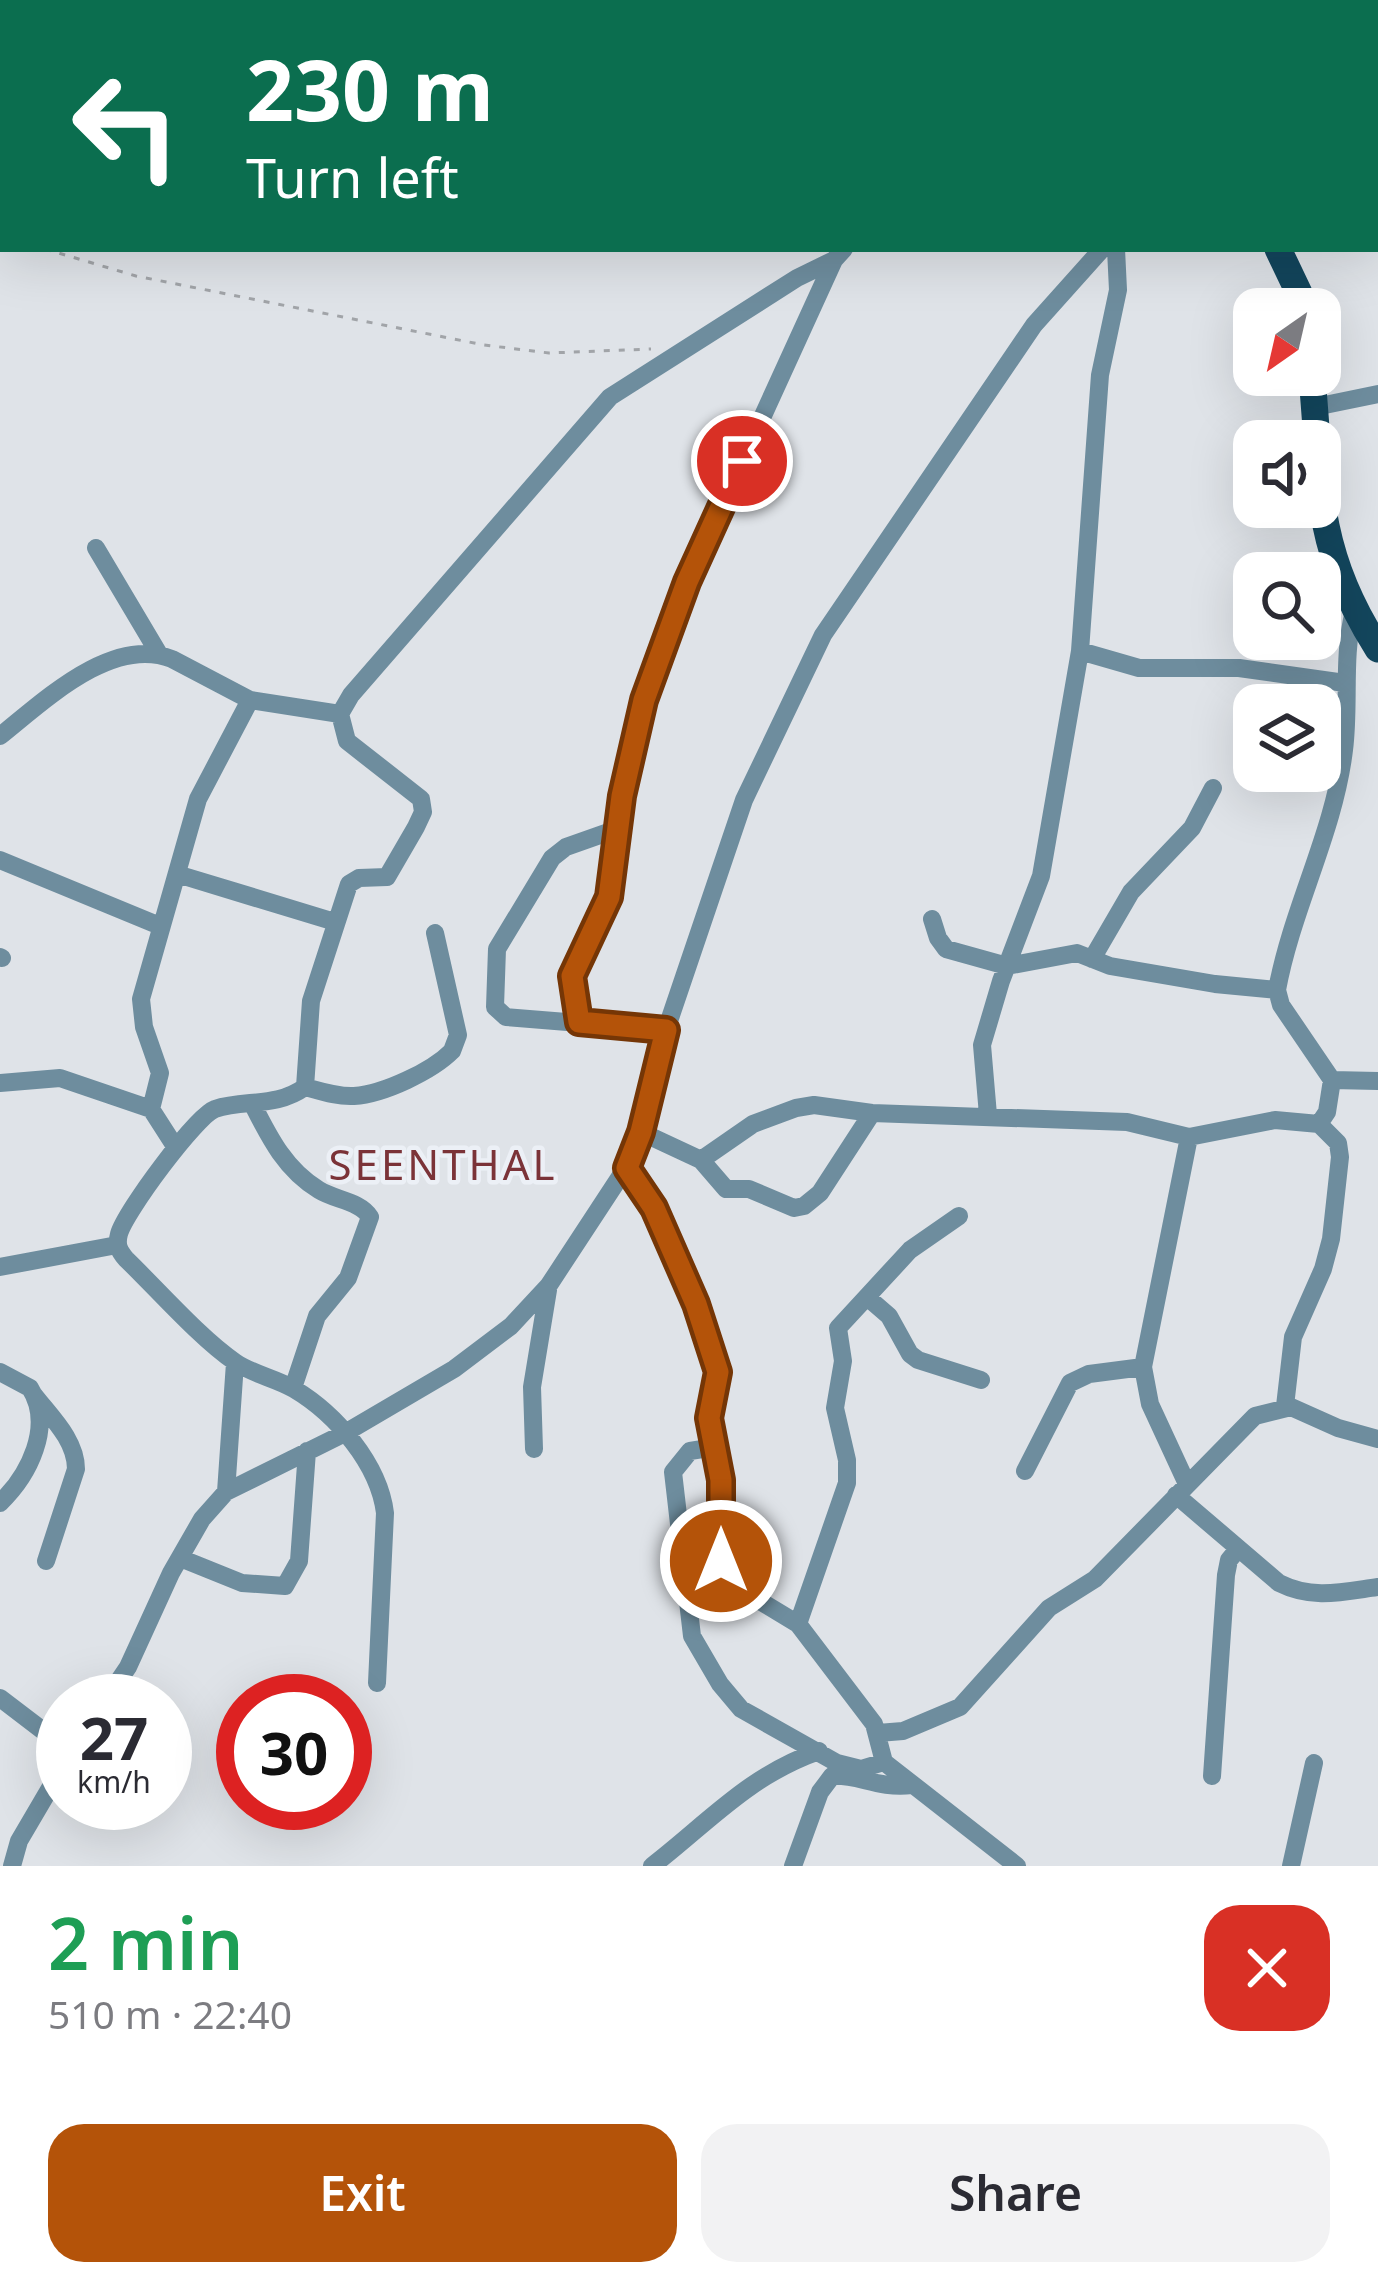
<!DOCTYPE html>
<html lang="en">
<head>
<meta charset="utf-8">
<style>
  body { margin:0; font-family:"Noto Sans",sans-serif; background:#f2f2f3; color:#2b2b33; height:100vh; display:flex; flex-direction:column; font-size:45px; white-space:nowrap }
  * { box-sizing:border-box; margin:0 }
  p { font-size:39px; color:#7c7c81 }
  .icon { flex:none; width:66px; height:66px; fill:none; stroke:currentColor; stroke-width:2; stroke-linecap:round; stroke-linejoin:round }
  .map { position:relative; height:1866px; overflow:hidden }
  .side { display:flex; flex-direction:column; background:#fff; flex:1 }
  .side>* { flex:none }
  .banner { position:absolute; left:0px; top:0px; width:1380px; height:252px; box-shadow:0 12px 48px #0002; background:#0b6e4f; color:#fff; overflow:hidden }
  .needle { width:78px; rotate:214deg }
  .fabs { position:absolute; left:1233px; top:288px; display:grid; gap:24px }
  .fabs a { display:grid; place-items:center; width:108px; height:108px; border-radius:24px; background:#fff; box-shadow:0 12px 48px #0002; font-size:60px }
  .speed { position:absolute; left:36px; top:1674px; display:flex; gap:24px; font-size:60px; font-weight:700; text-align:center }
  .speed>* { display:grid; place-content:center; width:156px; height:156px; border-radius:50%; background:#fff; box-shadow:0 12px 48px #0002; line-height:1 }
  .speed small { font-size:30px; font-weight:400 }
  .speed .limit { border:18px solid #d22; background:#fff; color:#111 }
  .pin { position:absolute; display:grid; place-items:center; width:102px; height:102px; color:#fff; margin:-51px; border:6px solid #fff; border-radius:50%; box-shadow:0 3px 12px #0007 }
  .me { position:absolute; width:132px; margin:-66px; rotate:0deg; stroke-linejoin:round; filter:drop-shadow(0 0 9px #0008) }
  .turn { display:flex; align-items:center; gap:42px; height:252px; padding:0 48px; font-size:54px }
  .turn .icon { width:156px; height:156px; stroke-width:2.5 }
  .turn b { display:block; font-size:84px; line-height:102px }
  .round { display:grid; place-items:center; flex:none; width:126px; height:126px; border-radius:36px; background:#f2f2f3 }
  .head { display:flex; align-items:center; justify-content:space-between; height:204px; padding:0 48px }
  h1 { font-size:72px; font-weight:600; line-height:90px; color:#1e9e55 }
  .button { display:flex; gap:24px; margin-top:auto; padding:24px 48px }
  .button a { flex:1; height:138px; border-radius:36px; background:#b45309; color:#fff; font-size:48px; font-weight:600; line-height:138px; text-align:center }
  .button a+a { background:#f2f2f3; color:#2b2b33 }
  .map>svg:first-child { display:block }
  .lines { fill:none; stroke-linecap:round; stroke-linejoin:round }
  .path { stroke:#a1a4a8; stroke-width:3; stroke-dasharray:6 9; stroke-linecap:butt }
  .street { stroke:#6e8d9e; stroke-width:18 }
  .primary { stroke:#13465d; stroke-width:27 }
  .route-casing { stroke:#753606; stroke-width:30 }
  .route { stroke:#b45309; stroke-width:21 }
  .labels { text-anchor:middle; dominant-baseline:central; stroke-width:9; stroke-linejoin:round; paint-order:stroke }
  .quarter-label { font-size:42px; letter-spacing:3px; fill:#7b3338; stroke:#ecf0f6 }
</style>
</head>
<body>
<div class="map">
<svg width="1378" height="1866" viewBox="0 0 1378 1866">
  <rect width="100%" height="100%" fill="#dfe3e8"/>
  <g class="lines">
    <path class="path" d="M0,225L3,227
      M45,249L136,276L484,345L549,353L651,349"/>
    <path class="street" d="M711,0L712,3
      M943,0L946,3
      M1220,0L1221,3
      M167,3L168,0
      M901,3L902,0
      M1144,3L1145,0
      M1315,407L1378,394
      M96,548L159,654
      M1080,651L1139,668H1239L1345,683
      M0,736C44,701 112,635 172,659L250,700L340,714
      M617,829L566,847L552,858L497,949L495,1007L506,1017L666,1030
      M0,860L160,926
      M177,874L335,922
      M932,919L938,938L946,949L1007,966L1077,953L1110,966L1215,984L1277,990
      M0,957L2,958
      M1092,959L1131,892L1192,828L1213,788
      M579,1022L573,976L609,897L623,796L644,700L687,582L834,260L844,249
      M1332,1080L1378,1081
      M0,1083L60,1078L151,1109
      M305,1087C320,1091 337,1097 354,1096C384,1094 432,1071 452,1051L458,1035L435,933
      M253,1105C270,1139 286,1170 319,1190C335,1200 360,1201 370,1217L348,1278L317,1316L293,1388
      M988,1115L982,1045L1001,981L1041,876L1080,651L1100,375L1118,290L1116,249
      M641,1132L701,1160L726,1189H749L794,1208L804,1206L820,1193L872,1113
      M176,1148L151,1109L160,1073L144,1027L141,999L198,799L250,700
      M701,1160L753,1124L796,1108L814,1105L872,1113L1127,1122L1189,1137L1275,1120L1319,1124L1327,1112L1332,1080L1281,1005L1277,990C1292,908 1334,833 1344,750C1350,703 1342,658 1354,611
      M627,1168L654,1208L696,1304L719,1372L709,1426L721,1480V1561L730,1583L798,1624L874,1724L884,1762L1017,1866
      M0,1267L117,1245
      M867,1297L889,1316L910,1354L918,1360L981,1380
      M0,1372L30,1388C54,1426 29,1475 0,1503
      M34,1395C51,1417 76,1440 76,1469L46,1561
      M1285,1406L1293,1337L1323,1269L1331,1239L1340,1157L1338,1143L1319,1124
      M715,1447L690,1451L673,1472L692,1636L720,1684L741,1709L837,1763L861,1769L884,1762
      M534,1449L532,1387L548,1290
      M1025,1471L1070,1383L1089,1374L1143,1367
      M1187,1484L1150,1404L1143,1367L1189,1137
      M226,1492L235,1363
      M1176,1495L1279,1583C1313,1600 1342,1592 1378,1587
      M180,1558L242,1583L285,1586L299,1561L307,1451
      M798,1624L847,1483V1460L835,1408L843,1361L838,1328L910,1250L959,1216
      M377,1683L385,1513C379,1464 336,1414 294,1389C275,1378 252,1374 235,1362C201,1339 157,1289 126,1259C119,1251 116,1245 119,1234C125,1212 196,1116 215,1109C245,1099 276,1108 305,1087L311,1001L349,884L359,878L387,877L416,827L423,812L421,799L347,741L340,714L351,695L610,397L797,278L834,260
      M0,1698L63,1746
      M105,1701L128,1667L171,1573L202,1519L226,1492L345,1433L454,1369L511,1326L549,1285L631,1160L666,1030L744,800L823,635L1034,325L1102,249
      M878,1733L903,1731L960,1707L1049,1608L1095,1579L1255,1416L1291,1407L1338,1428L1378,1439
      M1212,1776L1226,1575L1229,1560L1238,1549
      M12,1866L19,1841L63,1766
      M652,1866C709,1822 748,1776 819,1751
      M793,1866L820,1792L832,1776C858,1774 877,1789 912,1785
      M1291,1866L1314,1763"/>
    <path class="primary" d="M1237,3L1238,0
      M1278,249L1299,293L1302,309
      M1312,375L1317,441
      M1320,486C1326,548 1345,597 1378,649"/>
  </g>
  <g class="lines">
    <defs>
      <path id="route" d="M721,1561V1480L709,1418L718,1372L696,1304L654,1208L627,1168L641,1132L666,1030L579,1022L572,976L609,897L622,796L644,700L687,582L742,461"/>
    </defs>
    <use href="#route" class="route-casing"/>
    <use href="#route" class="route"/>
  </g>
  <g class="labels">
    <g class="quarter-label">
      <text x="443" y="1163">SEENTHAL</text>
    </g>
  </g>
</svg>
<div class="fabs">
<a><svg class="needle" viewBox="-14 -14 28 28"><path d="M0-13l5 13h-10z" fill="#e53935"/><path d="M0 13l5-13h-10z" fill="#7c7c81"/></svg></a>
<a><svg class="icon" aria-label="sound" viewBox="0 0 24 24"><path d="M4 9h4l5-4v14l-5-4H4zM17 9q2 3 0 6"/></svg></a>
<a><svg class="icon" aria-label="search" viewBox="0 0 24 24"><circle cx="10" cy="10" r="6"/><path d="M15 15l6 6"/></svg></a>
<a><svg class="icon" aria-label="layers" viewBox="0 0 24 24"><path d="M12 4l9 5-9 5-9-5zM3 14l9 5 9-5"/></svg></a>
</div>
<div class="speed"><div>27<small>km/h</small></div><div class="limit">30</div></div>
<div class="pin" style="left:742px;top:461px;background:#d93025"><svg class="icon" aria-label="arrive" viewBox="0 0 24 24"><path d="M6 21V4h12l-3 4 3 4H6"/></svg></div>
<svg class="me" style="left:721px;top:1561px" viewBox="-20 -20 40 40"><circle r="17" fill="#b45309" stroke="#fff" stroke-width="3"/><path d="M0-11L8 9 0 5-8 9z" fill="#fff"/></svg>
<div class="banner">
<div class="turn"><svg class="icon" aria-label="left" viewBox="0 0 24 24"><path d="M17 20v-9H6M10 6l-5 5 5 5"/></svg><div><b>230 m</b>Turn left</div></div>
</div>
</div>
<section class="side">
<div class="head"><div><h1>2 min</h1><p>510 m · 22:40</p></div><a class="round" style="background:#d93025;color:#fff"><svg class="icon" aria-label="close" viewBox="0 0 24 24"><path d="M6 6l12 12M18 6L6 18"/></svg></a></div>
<div class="button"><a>Exit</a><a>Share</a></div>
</section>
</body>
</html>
